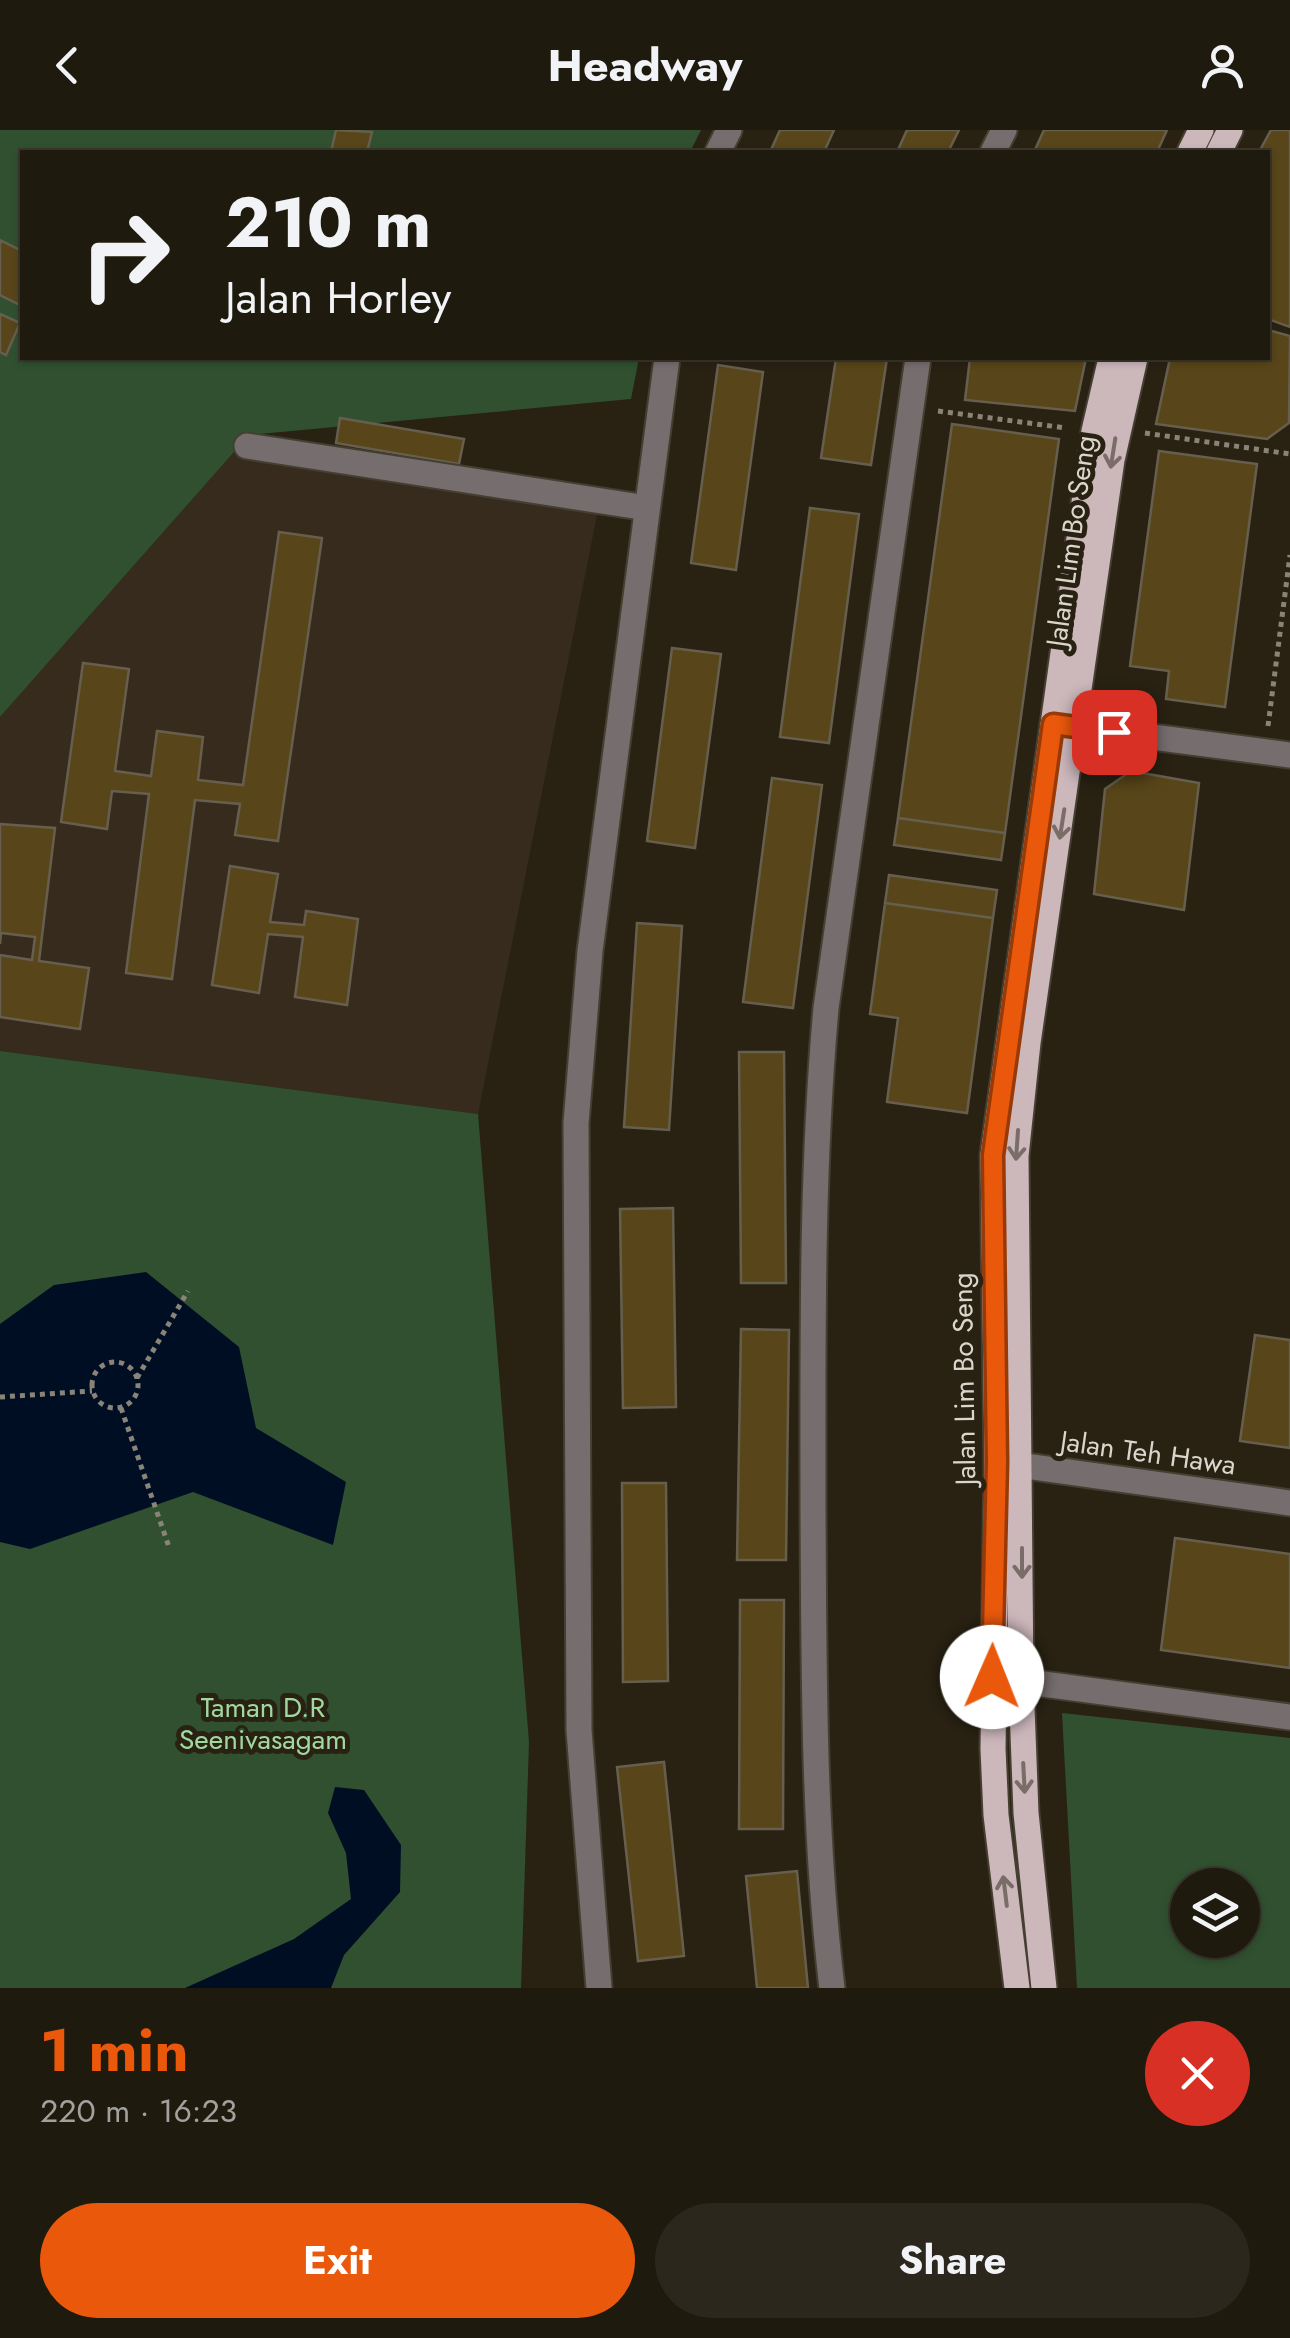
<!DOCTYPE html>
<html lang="en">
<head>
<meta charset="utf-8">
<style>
  body { margin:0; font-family:Jost,sans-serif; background:#2c271c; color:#f1f3f6; height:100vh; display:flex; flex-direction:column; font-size:38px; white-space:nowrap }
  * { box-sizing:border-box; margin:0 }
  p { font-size:32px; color:#a1a19e }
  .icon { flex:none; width:55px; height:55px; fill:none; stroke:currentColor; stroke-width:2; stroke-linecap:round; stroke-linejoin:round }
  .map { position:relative; height:1858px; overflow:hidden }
  .details { display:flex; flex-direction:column; background:#1f1a0e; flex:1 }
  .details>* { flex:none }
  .guide { position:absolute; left:20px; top:20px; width:1250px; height:210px; border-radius:0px; box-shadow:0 2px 8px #0004,0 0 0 2px #3c382e; background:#1f1a0e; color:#f1f3f6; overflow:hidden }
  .fabs { position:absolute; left:1170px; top:1738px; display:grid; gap:20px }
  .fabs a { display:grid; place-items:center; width:90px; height:90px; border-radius:50%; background:#1f1a0e; box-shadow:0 2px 8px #0004,0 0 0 2px #3c382e; font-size:50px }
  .pin { position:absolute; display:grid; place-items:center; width:85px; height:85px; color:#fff; margin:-42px; border-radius:20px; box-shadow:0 5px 15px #0006 }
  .me { position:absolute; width:110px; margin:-55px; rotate:1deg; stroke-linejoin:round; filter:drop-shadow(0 0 8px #0008) }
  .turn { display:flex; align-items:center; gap:35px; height:210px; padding:0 40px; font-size:45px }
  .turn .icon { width:130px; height:130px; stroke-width:2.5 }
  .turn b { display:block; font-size:70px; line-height:85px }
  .round { display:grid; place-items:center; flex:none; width:105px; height:105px; border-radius:52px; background:#2c271c }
  .head { display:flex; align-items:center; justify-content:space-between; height:170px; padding:0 40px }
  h1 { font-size:60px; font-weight:700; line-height:75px; color:#ea580c }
  .cta { display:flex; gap:20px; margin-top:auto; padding:20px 40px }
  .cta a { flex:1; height:115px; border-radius:60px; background:#ea580c; color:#fff; font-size:40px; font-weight:700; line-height:115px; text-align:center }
  .cta a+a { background:#2c271c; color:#f1f3f6 }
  header { display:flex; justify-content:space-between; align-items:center; height:130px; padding:0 40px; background:#1f1a0e; font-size:45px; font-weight:700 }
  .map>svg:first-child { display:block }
  .education { fill:#372b1d }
  .green { fill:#305030; fill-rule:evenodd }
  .water { fill:#000e24 }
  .building { fill:#584519; stroke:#665f4e; stroke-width:2.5 }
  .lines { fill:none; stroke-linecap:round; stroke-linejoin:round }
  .minor-casing { stroke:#453f31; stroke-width:29 }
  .major-casing { stroke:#453f31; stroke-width:29 }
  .path { stroke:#8a8478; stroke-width:5; stroke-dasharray:5 5; stroke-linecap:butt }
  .minor { stroke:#766d6e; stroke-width:25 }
  .major { stroke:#ccb7bb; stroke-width:25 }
  .oneway { stroke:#7a6c67 }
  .route-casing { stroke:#983908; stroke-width:25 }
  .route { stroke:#ea580c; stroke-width:18 }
  .labels { text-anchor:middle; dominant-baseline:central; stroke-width:10; stroke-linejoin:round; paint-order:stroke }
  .street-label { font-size:28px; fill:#dbd6cd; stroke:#292213 }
  .park-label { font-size:28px; fill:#a1d89f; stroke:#292213 }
</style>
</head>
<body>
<header><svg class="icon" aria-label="back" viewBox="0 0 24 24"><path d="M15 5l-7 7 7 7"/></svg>Headway<svg class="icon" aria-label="person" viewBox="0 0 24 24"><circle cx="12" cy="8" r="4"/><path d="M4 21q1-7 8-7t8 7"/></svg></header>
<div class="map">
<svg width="1290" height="1858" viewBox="0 0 1290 1858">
  <rect width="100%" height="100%" fill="#292213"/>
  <path class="education" d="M249,305L598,380L478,984L0,921V587Z"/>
  <path class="green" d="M0,0H701L690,22H22V228H639L631,269L249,305L0,587Z
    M0,921L478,984L529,1612L521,1858H0Z
    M1062,1583L1290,1608V1858H1077ZM1242,1755V1810H1188V1755Z"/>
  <path class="water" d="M146,1142L239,1217L256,1298L346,1352L333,1415L193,1362L30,1419L0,1412V1194L54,1155Z
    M335,1657L364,1660L401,1715L400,1762L344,1825L331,1858H185L294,1809L351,1769L346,1723L328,1683Z"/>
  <path class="building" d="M336,0L372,2L367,22H331Z
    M780,0H834L824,22H770Z
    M907,0H959L948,22H897Z
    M1044,0H1167L1157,22H1034Z
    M1271,0H1290V197L1268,189V22H1259Z
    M0,110L22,121V176L0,165Z
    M0,184L20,193L6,225L0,222Z
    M1268,200L1290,206L1289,293L1267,309L1156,294L1170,228H1268Z
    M836,228H887L871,335L821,328Z
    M970,228H1086L1075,281L965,270Z
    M718,235L763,242L736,440L691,433Z
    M340,288L464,309L459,334L336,313Z
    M952,294L1059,309L1005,703L898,688Z
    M1159,321L1257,334L1225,577L1166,569L1169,541L1130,536Z
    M810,378L859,384L829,613L780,607Z
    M279,402L322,408L278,711L235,705L240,674L195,670L172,849L126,843L149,664L112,661L107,699L61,692L83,533L129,539L115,641L151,646L157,601L203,607L198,650L243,655Z
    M672,518L721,524L695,718L647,711Z
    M1131,641L1199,653L1184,780L1094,764L1105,659Z
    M772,648L822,655L793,878L743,872Z
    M898,688L1005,703L1001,730L894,715Z
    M0,694L55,698L39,831L89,838L80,899L0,887V825L32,830L35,807L1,803L0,814Z
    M230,736L278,744L270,792L304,795L306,781L358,789L347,875L295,867L303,807L268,804L259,863L212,855Z
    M889,745L997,760L993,788L885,773Z
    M885,773L993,788L967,983L887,972L898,888L870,884Z
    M637,793L682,796L669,1000L624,997Z
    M739,922H784L786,1153H741Z
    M673,1078L676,1277L623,1278L620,1079Z
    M741,1199L789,1200L786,1430H737Z
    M1255,1205L1290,1210V1318L1240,1311Z
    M622,1353H666L668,1551L623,1552Z
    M1175,1408L1290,1424V1538L1161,1520Z
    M740,1470H784L783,1699H739Z
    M664,1632L684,1826L638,1831L617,1637Z
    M797,1741L808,1858H757L746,1746Z"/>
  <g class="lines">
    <defs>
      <path id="minor" d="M718,22L729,0
        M993,22L1004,0
        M247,316L647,378
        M1053,594L1290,625
        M998,1332L1290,1373
        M1021,1551L1290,1587
        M599,1858L579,1600L576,993L590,821L667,228
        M832,1858C813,1699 814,1540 813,1379C813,1212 811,1045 826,878L918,228"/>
      <path id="major" d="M1190,22L1201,0
        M1219,22L1230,0
        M1017,1858L996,1685L993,1619L997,1332L993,1025L1094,301L1111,228
        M1044,1858L1026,1683L1021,1551L1016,1026L1028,913L1112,330L1135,228"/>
    </defs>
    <use href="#minor" class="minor-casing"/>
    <use href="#major" class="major-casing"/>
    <path class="path" d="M938,281L1066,298
      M1145,303L1290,324
      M1268,596L1290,425
      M92 1255a23 23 0 1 1 46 0a23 23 0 1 1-46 0Z
      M137,1248L188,1161
      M0,1267L92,1261
      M121,1278L169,1417"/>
    <use href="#minor" class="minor"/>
    <use href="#major" class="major"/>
  </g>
  <defs><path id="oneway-shaft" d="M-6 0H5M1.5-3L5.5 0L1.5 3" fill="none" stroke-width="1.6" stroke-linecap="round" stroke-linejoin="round" transform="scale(2.5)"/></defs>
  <g class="oneway">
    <use href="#oneway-shaft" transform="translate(1113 323) rotate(99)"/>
    <use href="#oneway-shaft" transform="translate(1062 694) rotate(99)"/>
    <use href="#oneway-shaft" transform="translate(1017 1015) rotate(94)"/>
    <use href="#oneway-shaft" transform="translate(1022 1433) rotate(90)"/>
    <use href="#oneway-shaft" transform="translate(1024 1648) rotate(87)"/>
    <use href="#oneway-shaft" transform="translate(1005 1761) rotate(-97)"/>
  </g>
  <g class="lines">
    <defs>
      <path id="route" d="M992,1547L997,1332L993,1025L1053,594L1114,602"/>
    </defs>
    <use href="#route" class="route-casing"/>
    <use href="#route" class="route"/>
  </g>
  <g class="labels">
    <g class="street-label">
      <text transform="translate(1071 411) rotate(-82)">Jalan Lim Bo Seng</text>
      <text transform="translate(964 1249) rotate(-91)">Jalan Lim Bo Seng</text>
      <text transform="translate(1148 1323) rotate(8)">Jalan Teh Hawa</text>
    </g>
    <g class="park-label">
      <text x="263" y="1577">Taman D.R<tspan x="263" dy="32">Seenivasagam</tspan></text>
    </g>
  </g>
</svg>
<div class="fabs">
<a><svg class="icon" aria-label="layers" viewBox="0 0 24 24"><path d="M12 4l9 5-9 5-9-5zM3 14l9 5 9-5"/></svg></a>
</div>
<div class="pin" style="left:1114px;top:602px;background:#d93025"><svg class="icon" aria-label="arrive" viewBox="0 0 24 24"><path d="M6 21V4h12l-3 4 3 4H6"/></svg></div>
<svg class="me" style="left:992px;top:1547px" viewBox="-20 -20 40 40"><circle r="19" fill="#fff"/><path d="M0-13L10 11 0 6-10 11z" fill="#ea580c"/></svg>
<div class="guide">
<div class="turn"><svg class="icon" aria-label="right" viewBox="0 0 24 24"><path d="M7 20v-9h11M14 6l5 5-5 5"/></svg><div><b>210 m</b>Jalan Horley</div></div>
</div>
</div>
<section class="details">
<div class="head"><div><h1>1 min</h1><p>220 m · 16:23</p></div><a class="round" style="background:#d93025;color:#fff"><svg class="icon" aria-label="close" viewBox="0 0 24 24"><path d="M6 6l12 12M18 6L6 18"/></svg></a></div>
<div class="cta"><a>Exit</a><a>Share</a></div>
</section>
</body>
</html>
